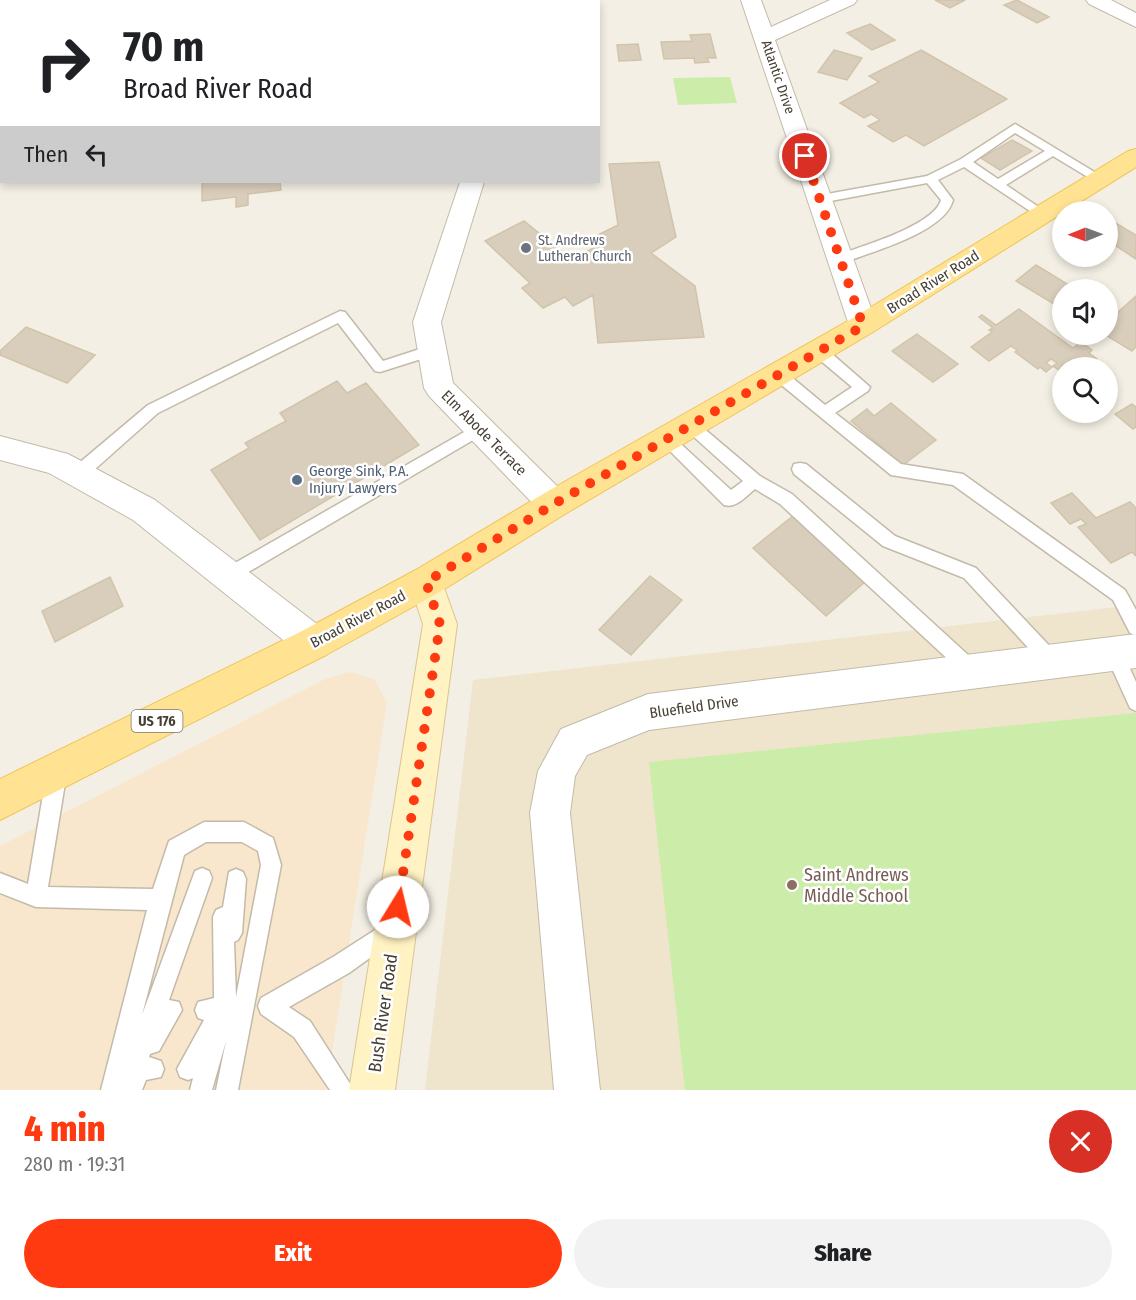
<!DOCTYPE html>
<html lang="en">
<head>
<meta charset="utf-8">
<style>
  body { margin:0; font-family:"Fira Sans Condensed",sans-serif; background:#f2f2f2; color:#202124; height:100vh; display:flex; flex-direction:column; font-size:22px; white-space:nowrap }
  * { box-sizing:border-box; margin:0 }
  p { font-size:20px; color:#757577 }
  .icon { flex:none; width:33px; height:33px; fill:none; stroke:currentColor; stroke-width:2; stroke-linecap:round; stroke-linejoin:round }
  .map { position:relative; height:1090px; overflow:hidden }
  .drawer { display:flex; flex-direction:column; background:#fff; flex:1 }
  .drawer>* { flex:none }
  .top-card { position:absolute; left:0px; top:0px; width:600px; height:183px; box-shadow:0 3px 9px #0003; background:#fff; color:#202124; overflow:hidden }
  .needle { width:39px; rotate:269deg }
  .tools { position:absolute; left:1052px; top:201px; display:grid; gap:12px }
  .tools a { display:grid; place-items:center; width:66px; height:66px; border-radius:50%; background:#fff; box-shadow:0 3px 9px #0003; font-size:30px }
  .pin { position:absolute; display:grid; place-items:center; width:51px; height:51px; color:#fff; margin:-26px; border:3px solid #fff; border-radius:50%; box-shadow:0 2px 6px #0007 }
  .me { position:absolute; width:66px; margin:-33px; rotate:9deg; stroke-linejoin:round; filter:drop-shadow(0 0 4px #0008) }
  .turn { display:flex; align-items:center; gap:21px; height:126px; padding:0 24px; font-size:27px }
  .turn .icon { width:78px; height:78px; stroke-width:2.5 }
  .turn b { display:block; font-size:42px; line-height:51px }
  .then { display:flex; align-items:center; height:57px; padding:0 24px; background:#0003; gap:12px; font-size:22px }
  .round { display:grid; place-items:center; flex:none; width:63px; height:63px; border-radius:32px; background:#f2f2f2 }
  .summary { display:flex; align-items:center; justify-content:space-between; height:102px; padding:0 24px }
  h1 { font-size:36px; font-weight:800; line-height:45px; color:#ff3910 }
  .button { display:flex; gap:12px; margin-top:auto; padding:12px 24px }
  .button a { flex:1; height:69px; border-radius:36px; background:#ff3910; color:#fff; font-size:24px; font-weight:800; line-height:69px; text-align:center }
  .button a+a { background:#f2f2f2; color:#202124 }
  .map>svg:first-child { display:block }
  .commercial { fill:#f8e7cd }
  .education { fill:#eee5cc }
  .green { fill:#cceca9 }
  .building { fill:#d9cebb; stroke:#d2c4ab; stroke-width:1.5 }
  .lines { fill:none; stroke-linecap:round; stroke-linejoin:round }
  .lane-casing { stroke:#c3baa9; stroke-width:3 }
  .street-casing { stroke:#c3baa9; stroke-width:2 }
  .secondary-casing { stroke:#d7c68f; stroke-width:2 }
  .primary-casing { stroke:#eec557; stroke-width:2 }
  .lane { fill:#fff; fill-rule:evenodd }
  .street { fill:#fff; fill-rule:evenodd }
  .secondary { fill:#fff2c3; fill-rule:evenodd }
  .primary { fill:#ffe392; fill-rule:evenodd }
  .route { stroke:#ff3910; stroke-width:10; stroke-dasharray:0 18 }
  .worship-dot { fill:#6b7280; stroke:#fff; stroke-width:2 }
  .service-dot { fill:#5c6f8a; stroke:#fff; stroke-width:2 }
  .education-dot { fill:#8d6e63; stroke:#fff; stroke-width:2 }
  .labels { text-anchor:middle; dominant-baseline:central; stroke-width:5; stroke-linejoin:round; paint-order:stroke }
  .far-street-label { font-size:14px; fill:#463f33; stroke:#fff }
  .far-worship-label { font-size:14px; fill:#5b616d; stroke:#fff; text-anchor:start }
  .shield { fill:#fff; stroke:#7e7970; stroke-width:1.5 }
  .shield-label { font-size:14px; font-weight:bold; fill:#463f33 }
  .street-label { font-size:15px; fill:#463f33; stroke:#fff }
  .service-label { font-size:15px; fill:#4e5e75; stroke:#fff; text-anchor:start }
  .near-education-label { font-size:18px; fill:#785e54; stroke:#fff; text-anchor:start }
  .near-street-label { font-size:18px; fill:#463f33; stroke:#fff }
</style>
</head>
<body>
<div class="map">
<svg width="1136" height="1090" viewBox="0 0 1136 1090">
  <rect width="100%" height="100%" fill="#f4efe4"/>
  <path class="commercial" d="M349,672L374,679L387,702L326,1090H0V846L325,679Z"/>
  <path class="education" d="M1136,605V1090H425L473,680Z"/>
  <path class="green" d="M730,77L737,103L678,105L673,78Z
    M1136,713V1090H685L649,762Z"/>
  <path class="building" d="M935,0H965L950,8Z
    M1017,0L1049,17L1037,23L1004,5Z
    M870,24L895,40L872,50L847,33Z
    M710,34L716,58H707L709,62L695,63L694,58L664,59L661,42L692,41L690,35Z
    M638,44L641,60L619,61L617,45Z
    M834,50L862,58L847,80L818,72Z
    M921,50L1007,99L924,146L906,135L893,142L868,126L880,120L871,114L864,118L840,103L879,82L869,76Z
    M1012,140L1032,151L1000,170L981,158Z
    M659,162L676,237L651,253L695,286L704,337L598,343L593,295L573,306L565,297L543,308L522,288L530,283L485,241L524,221L571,259L602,244L594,237L618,225L609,164Z
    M202,182H280L281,190L248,194V205L236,207V197L202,201Z
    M1107,218L1136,235V259L1107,240Z
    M1036,265L1077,290H1062V309L1016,281Z
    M1136,296V347L1132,351L1104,334H1107V307L1117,313Z
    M1019,309L1073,348L1081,342L1092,350L1089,353L1097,359L1089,364L1094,368H1062V372L1053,366L1057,363L1051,359L1046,363L1052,367L1046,372L1040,367L1038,369L1015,352L1017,350L1011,346L989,361L971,347L992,332L989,330L993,328L979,317L982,315L996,325Z
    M26,327L95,355L67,383L0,355V351Z
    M917,334L958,364L933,382L892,351Z
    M337,381L347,393L366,383L419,445L260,540L211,470L249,448L245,443L286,421L280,413Z
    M891,403L936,440L903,465L851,421L867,409L874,416Z
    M1132,404L1136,407V427L1133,429L1115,414Z
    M1072,493L1096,518L1130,502L1136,508V556L1132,552L1111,563L1078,527L1086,524L1081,519L1070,524L1051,503Z
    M793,516L866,581L826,616L753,548Z
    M650,576L682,600L631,655L599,630Z
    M110,577L123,606L55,642L42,611Z"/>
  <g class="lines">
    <defs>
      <path id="lane" d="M1015,124L1106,179L1104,182H1096L1053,156L1006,185L1046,212L1048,215L1042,219L964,167L938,180L953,200C945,232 874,251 845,262H835L833,259L835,256C859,247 934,226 941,200L927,183L820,203L816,202L814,199L816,196L927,176L961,159ZM1015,133L1045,151L998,179L973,162Z
        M340,311L345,312L383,361L432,345L439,350L437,354L380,372L375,371L338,323L158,413L84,479L78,480L72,479L70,474L72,469L148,405Z
        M819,346L824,347L870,387L868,391L835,413L901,464L963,474L1125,590L1136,610V635L1130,633L1113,600L953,485L891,475L773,378L771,374L773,370H783L825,405L852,387L814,355L812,351Z
        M690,419L695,421L760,476L792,494L978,664L981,670L978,676L972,678L966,676L780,504L755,489C746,496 736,509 724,505L658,439L661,435H671L731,490L743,481L685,429L682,425L685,421Z
        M480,423L485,425L488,429L485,433L233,581L227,583L221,581L219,576L221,571Z
        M800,463L806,464L895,536L976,568L1058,655L1061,661L1058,667L1052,669L1046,667L964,578L883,546L794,474L792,469L794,464Z
        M1114,645L1120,647L1136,682V711L1130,708L1105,653L1108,647Z
        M57,761L64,764L67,771L48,887L153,889L169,841L204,822H244L273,838L281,865L238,1090H216L226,1041L212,1090H190L193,1078L188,1080L180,1077L177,1069L204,1020L198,1018L195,1010L198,1002L214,998L213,917L216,910L223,907L229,872L236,869L243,872L246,879L242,933L238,940L234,942L236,997L261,865L258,851L242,842H206L184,855L142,1015L195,871L202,868L209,871L212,878L169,1000L179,1002L182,1010L159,1051L150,1054L149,1057L161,1061L164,1069L161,1077L146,1080L142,1090H101L147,910L36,907L0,893V873L28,884L47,771L50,764Z
        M389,921L396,925L400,932L396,939L349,973L289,1007L310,1021L354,1090H330L294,1037L261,1014L258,1006L261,998L333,957Z"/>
      <path id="street" d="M108,0H128V2H108Z
        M429,0H449V2H429Z
        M741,0H761L771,27L830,0H857L854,4L775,40L877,325L873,332L863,335L853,332L849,325Z
        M1086,0H1111L1136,13V27L1089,4Z
        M460,182H484L441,322L453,383L565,494L570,504L565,514L554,517L543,514L429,396L424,388L413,322Z
        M0,436L68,454L155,500L326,631L332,643L326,655L314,659L302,655L133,520L49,473L0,460Z
        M1136,634V668L649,730L587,755L575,776L570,813L600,1090H554L530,813L538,771L561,729L648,694Z"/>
      <path id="secondary" d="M426,567L438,571L457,624L395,1090H349L423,624L409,582L414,571Z"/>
      <path id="primary" d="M1136,149V167L873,332L565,514L438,593L326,655L0,820V779L302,631L414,571L543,494L853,318L1128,151Z"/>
    </defs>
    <use href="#lane" class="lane-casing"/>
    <use href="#street" class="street-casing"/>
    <use href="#secondary" class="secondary-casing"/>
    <use href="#primary" class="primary-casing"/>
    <use href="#lane" class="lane"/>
    <use href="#street" class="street"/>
    <use href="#secondary" class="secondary"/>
    <use href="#primary" class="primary"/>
  </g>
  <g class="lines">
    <path class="route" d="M398,907L440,624L426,582L554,504L863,326L805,156"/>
  </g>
  <circle class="worship-dot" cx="526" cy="248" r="6"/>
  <circle class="service-dot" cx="297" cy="480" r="6"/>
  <circle class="education-dot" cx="792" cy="885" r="6"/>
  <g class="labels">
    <g class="far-street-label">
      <text transform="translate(778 77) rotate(71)">Atlantic Drive</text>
    </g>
    <g class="far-worship-label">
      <text x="538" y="240">St. Andrews<tspan x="538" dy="16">Lutheran Church</tspan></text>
    </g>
    <rect class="shield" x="131.5" y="710" width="51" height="22" rx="4.5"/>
    <g class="shield-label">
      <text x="157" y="721">US 176</text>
    </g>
    <g class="street-label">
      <text transform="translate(933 282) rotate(-32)">Broad River Road</text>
      <text transform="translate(484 433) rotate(45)">Elm Abode Terrace</text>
      <text transform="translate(358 619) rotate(-28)">Broad River Road</text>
      <text transform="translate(694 707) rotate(-8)">Bluefield Drive</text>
    </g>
    <g class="service-label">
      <text x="309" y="471">George Sink, P.A.<tspan x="309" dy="17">Injury Lawyers</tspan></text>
    </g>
    <g class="near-education-label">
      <text x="804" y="875">Saint Andrews<tspan x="804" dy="21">Middle School</tspan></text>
    </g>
    <g class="near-street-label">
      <text transform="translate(383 1013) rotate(-82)">Bush River Road</text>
    </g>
  </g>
</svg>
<div class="tools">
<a><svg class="needle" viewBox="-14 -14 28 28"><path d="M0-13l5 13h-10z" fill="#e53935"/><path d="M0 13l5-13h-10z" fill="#757577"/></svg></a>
<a><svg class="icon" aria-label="sound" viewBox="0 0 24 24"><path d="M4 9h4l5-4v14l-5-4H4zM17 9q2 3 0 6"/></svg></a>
<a><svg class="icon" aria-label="search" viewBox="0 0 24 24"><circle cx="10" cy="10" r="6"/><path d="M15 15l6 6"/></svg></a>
</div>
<div class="pin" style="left:805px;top:156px;background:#d93025"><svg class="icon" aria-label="arrive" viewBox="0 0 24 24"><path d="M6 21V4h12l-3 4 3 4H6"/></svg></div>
<svg class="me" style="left:398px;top:907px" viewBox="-20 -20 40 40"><circle r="19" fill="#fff"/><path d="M0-13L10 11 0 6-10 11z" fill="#ff3910"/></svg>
<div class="top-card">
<div class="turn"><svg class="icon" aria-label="right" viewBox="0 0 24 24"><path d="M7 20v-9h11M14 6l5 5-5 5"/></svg><div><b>70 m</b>Broad River Road</div></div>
<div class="then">Then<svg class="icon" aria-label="left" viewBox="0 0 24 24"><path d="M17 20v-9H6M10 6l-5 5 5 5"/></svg></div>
</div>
</div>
<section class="drawer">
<div class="summary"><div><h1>4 min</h1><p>280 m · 19:31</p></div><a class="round" style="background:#d93025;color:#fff"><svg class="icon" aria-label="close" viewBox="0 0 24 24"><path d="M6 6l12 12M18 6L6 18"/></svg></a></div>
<div class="button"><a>Exit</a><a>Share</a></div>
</section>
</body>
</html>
